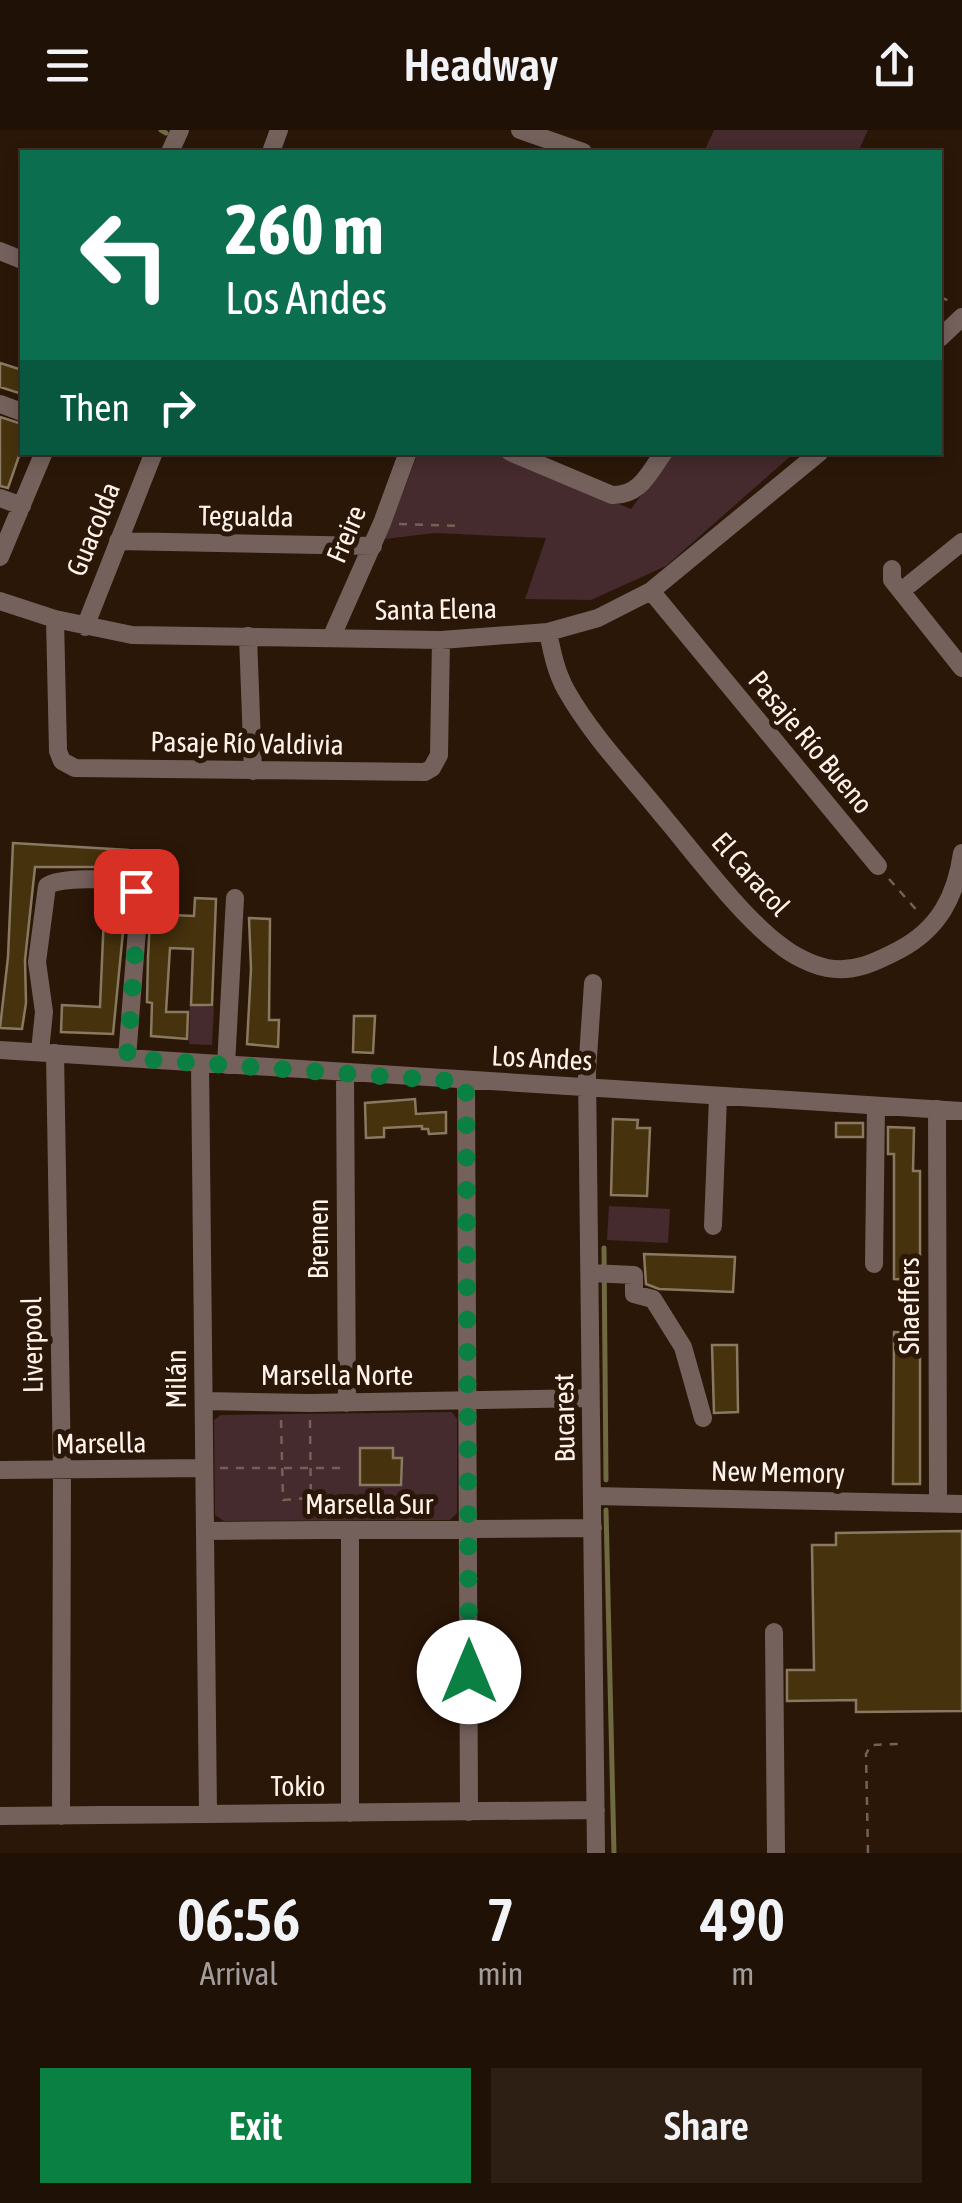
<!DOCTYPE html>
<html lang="en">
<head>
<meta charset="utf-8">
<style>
  body { margin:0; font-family:"Asap Condensed",sans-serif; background:#2d1f14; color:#f1f3f6; height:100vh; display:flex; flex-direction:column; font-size:38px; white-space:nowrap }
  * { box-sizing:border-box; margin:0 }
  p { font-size:32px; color:#a29d9b }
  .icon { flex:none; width:55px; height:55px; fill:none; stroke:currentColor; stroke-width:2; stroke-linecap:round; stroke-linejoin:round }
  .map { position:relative; height:1723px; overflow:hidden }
  .drawer { display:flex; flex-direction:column; background:#201106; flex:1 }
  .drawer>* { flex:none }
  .top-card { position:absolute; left:20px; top:20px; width:922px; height:305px; border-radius:0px; box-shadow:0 5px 15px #0003,0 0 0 2px #3d3128; background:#0b6e4f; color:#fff; overflow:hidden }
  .pin { position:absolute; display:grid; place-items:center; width:85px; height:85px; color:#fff; margin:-42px; border-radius:20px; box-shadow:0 5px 15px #0006 }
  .me { position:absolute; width:110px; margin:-55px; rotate:0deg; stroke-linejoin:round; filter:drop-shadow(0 0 8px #0008) }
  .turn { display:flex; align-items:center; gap:35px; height:210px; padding:0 40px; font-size:45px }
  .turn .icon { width:130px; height:130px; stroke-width:2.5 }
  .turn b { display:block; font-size:70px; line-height:85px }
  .then { display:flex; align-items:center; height:95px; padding:0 40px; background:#0003; gap:20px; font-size:38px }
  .eta { display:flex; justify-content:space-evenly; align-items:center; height:170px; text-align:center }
  .eta b { font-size:60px; font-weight:600; line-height:70px }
  .button { display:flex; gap:20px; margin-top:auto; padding:20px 40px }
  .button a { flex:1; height:115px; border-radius:0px; background:#0b8043; color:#fff; font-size:40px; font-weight:600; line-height:115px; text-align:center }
  .button a+a { background:#2d1f14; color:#f1f3f6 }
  header { display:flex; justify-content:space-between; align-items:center; height:130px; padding:0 40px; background:#201106; font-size:45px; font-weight:600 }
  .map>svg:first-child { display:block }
  .green { fill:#452a2e }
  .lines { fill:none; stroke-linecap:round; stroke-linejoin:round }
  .stream { stroke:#6f6a41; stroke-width:5 }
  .building { fill:#46320c; stroke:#887960; stroke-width:2.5 }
  .path { stroke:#736255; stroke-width:2.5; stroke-dasharray:8 8; stroke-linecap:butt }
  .minor { stroke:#75615c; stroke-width:18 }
  .route { stroke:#0b8043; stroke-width:18; stroke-dasharray:0 32.4 }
  .labels { text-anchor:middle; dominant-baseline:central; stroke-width:10; stroke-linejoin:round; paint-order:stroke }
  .street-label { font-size:28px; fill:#fef2ea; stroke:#2b1708 }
</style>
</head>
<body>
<header><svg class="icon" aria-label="menu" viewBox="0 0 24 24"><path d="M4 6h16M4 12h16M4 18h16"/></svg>Headway<svg class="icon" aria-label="share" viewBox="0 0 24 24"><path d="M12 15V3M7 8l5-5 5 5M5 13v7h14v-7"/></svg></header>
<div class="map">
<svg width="962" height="1723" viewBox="0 0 962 1723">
  <rect width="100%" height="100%" fill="#2b1708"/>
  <path class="green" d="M714,0H868L858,22H704Z
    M418,323H494L631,379L672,323H794L666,436L591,470L525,469L546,408L434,403L385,409Z
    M190,875L214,877L212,915L189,914Z
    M609,1076L670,1079L668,1113L607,1110Z
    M452,1282L457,1289V1383L450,1390L224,1391L215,1385L214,1290L221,1285Z"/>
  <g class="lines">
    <path class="stream" d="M161,0L166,3
      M604,1118L606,1350
      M606,1380L614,1723"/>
  </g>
  <path class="building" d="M0,233L22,240V264L0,257Z
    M0,287L22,294V324L20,323L8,358L0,356Z
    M13,713L128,720V735L121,737H35L25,830L26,873L22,899L0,898L8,827Z
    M157,746L173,747L172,785L194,786L195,768L216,769L212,875H191L193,819L170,818L166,882H188L187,909L151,906L152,873L147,872L148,827L152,753H157Z
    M105,762L121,764L120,769L126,771L113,904L61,902L62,875L100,877Z
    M249,788L270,789L269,890H279L278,917L247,914L251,839Z
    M354,886H375L373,923L353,922Z
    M415,969L416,984L446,982V1003L429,1004L428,999H422V996L384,998V1007L366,1008L365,973Z
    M613,989L638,990L637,998H650L647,1066L611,1065Z
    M836,993H863V1007H836Z
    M888,997L914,998L913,1041H920V1150L894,1149V1024H888Z
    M644,1124L735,1127L733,1162L659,1159L646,1154Z
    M894,1202L920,1203V1354H893Z
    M712,1215H737L738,1282L714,1283Z
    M360,1318H393V1328H402L401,1355H360Z
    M962,1401V1581L856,1582V1570L787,1571V1540H814L812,1415H836V1403Z"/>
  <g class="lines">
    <path class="path" d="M940,167L952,172
      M399,394L463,396
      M889,749L920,784
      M281,1290L283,1370L310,1368
      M310,1290L311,1382
      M220,1338H340
      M868,1723L866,1624L871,1615L899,1614"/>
    <path class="minor" d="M520,0L583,22
      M170,22L180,0
      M271,22L279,0
      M0,121L22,130
      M940,208L962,187
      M0,274L22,282
      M510,322L612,365C640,366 649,343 664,322
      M0,368L22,376
      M118,411L373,416
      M0,427L44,322
      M892,439V450L962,538
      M910,454L962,412
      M651,461L878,736
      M0,471L55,489L132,505L441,510L548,502L598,488L651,461L820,322
      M55,489L58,621L62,631L75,638L425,642L432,638L439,625L441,510
      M85,497L154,322
      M548,502C552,522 556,542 566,560C592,606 630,645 663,686C695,724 741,786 780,815C792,825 812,835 827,838C854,843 876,832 899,820C939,799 956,766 962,723
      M248,506L253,641
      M332,506L382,393L408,322
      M593,853L587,942L596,1723
      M0,920L962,981
      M40,921L44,882L37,832L47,756C59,747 113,748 128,753C137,757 138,765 139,774L127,928
      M55,923L62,1341L61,1686
      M200,933L208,1684
      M226,935L235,768
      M345,944L347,1273
      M466,951L469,1682
      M937,979L938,1373
      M713,1096L718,967
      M874,1134L876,976
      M590,1143L634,1145V1164L653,1169L683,1217L703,1288
      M204,1271L310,1273L590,1268
      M0,1340L204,1338
      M594,1366L962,1374
      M205,1401L593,1398
      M350,1402V1683
      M774,1502L776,1723
      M0,1686L596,1680"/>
  </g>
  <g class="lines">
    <path class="route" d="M136,761L139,774L127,928L466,952L469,1542"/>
  </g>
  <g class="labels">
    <g class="street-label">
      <text transform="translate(246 386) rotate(1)">Tegualda</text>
      <text transform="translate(93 399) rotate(-68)">Guacolda</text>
      <text transform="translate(346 404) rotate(-67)">Freire</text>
      <text transform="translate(436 479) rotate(-1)">Santa Elena</text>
      <text transform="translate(811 612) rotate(50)">Pasaje Río Bueno</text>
      <text transform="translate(247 613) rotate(1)">Pasaje Río Valdivia</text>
      <text transform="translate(751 744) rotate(48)">El Caracol</text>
      <text transform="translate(542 928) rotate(3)">Los Andes</text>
      <text transform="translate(318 1109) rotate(-90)">Bremen</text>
      <text transform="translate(909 1176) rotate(-90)">Shaeffers</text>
      <text transform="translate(32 1215) rotate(-91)">Liverpool</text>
      <text x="337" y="1245">Marsella Norte</text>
      <text transform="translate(176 1249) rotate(-90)">Milán</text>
      <text transform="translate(564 1288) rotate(-91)">Bucarest</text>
      <text transform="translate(101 1313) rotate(-1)">Marsella</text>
      <text transform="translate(778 1342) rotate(1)">New Memory</text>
      <text x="369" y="1374">Marsella Sur</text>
      <text x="298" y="1656">Tokio</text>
    </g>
  </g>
</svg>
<div class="pin" style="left:136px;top:761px;background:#d93025"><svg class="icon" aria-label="arrive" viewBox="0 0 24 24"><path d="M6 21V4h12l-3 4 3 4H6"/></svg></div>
<svg class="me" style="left:469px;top:1542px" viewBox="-20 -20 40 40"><circle r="19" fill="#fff"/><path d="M0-13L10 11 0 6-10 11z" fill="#0b8043"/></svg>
<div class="top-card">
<div class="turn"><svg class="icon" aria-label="left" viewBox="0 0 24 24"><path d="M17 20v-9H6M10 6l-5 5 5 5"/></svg><div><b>260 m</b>Los Andes</div></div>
<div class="then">Then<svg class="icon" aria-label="right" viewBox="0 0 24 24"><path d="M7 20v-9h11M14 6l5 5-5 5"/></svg></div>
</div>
</div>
<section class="drawer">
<div class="eta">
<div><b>06:56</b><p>Arrival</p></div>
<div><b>7</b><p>min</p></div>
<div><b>490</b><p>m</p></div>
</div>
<div class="button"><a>Exit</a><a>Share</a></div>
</section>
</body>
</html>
